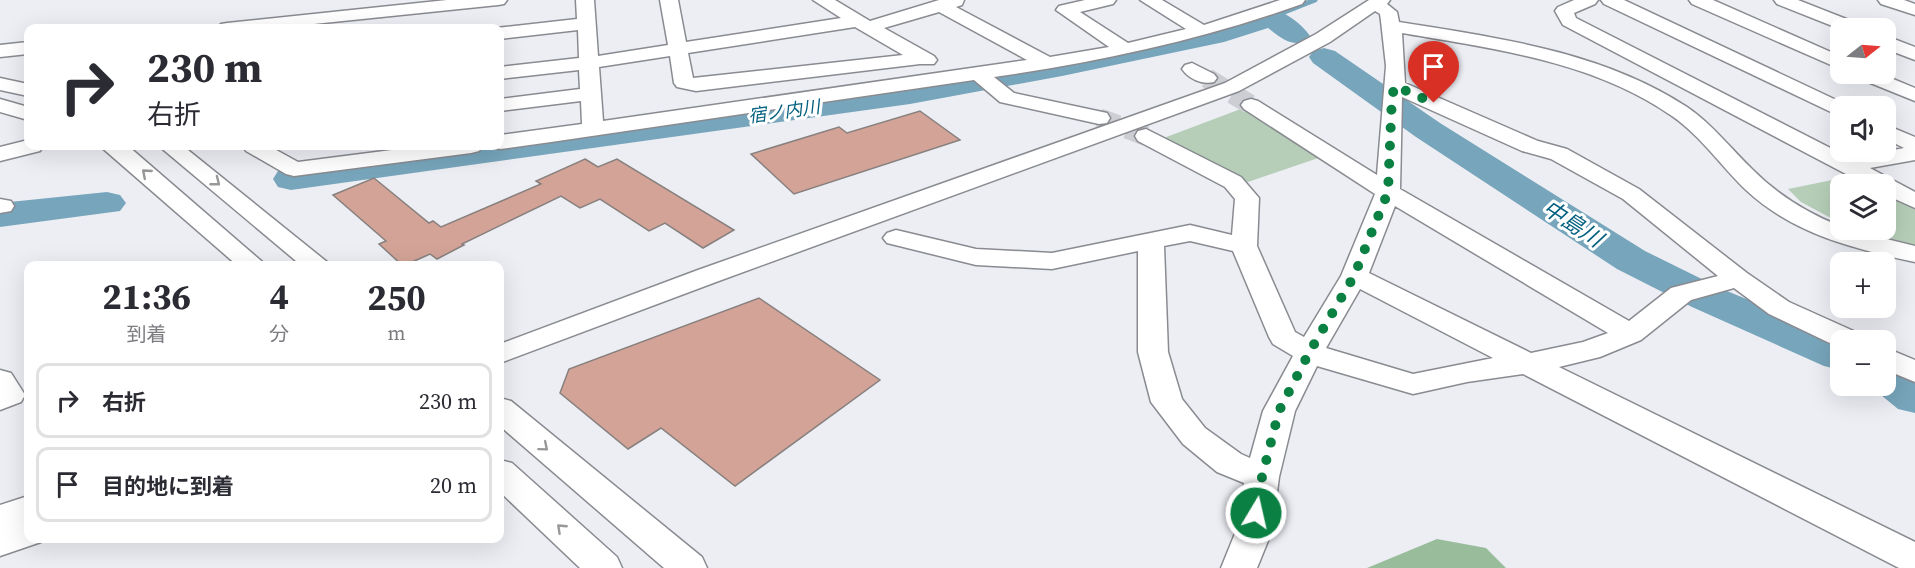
<!DOCTYPE html>
<html lang="ja">
<head>
<meta charset="utf-8">
<style>
  body { margin:0; font-family:"Source Serif 4","Noto Sans JP",serif; background:#f7f7f7; color:#2b2b33; height:100vh; display:flex; flex-direction:column; font-size:22px; white-space:nowrap }
  * { box-sizing:border-box; margin:0 }
  p { font-size:20px; color:#7c7c81 }
  .icon { flex:none; width:33px; height:33px; fill:none; stroke:currentColor; stroke-width:2; stroke-linecap:round; stroke-linejoin:round }
  .map { position:relative; flex:1; overflow:hidden }
  .side { position:absolute; left:24px; top:261px; width:480px; height:282px; display:flex; flex-direction:column; background:#fff; border-radius:12px; box-shadow:0 6px 24px #0002 }
  .side>* { flex:none }
  .top-card { position:absolute; left:24px; top:24px; width:480px; height:126px; border-radius:12px; box-shadow:0 6px 24px #0002; background:#fff; color:#2b2b33; overflow:hidden }
  .needle { width:39px; rotate:73deg }
  .tools { position:absolute; left:1830px; top:18px; display:grid; gap:12px }
  .tools a { display:grid; place-items:center; width:66px; height:66px; border-radius:12px; background:#fff; box-shadow:0 6px 24px #0002; font-size:30px }
  .pin { position:absolute; display:grid; place-items:center; width:51px; height:51px; color:#fff; margin:-62px -26px; border-radius:50% 50% 50% 0; rotate:-45deg; box-shadow:0 0 6px #0007 }
  .pin .icon { rotate:45deg }
  .me { position:absolute; width:66px; margin:-33px; rotate:9deg; stroke-linejoin:round; filter:drop-shadow(0 0 4px #0008) }
  .turn { display:flex; align-items:center; gap:21px; height:126px; padding:0 24px; font-size:27px }
  .turn .icon { width:78px; height:78px; stroke-width:2.5 }
  .turn b { display:block; font-size:42px; line-height:51px }
  .eta { display:flex; justify-content:space-evenly; align-items:center; height:102px; text-align:center }
  .eta b { font-size:36px; font-weight:700; line-height:42px }
  ul { padding:0; list-style:none }
  li { display:flex; align-items:center; gap:18px; height:75px; margin:0 12px 9px; padding:0 12px; border:3px solid #e1e1e2; border-radius:12px }
  li div { flex:1 }
  li b { display:block; font-size:22px }
  li em { font-style:normal }
  .map>svg:first-child { display:block }
  .green { fill:#b6ceb8 }
  .forest { fill:#99bc9b }
  .lines { fill:none; stroke-linecap:round; stroke-linejoin:round }
  .stream { stroke:#77a5bb; stroke-width:5 }
  .river { fill:#77a5bb; fill-rule:evenodd }
  .building { fill:#d3a397; stroke:#87807e; stroke-width:1.5 }
  .minor-tunnel { stroke:#ccced4; stroke-width:20; stroke-dasharray:20 10; stroke-linecap:butt }
  .minor-casing { stroke:#898b91; stroke-width:3 }
  .minor { fill:#fff; fill-rule:evenodd }
  .oneway { stroke:#989899 }
  .route { stroke:#0b8043; stroke-width:10; stroke-dasharray:0 18 }
  .labels { text-anchor:middle; dominant-baseline:central; stroke-width:6; stroke-linejoin:round; paint-order:stroke }
  .far-water-label { font-size:18px; font-style:italic; fill:#03607f; stroke:#fff }
  .water-label { font-size:22px; font-style:italic; fill:#03607f; stroke:#fff }
</style>
</head>
<body>
<div class="map">
<svg width="1915" height="568" viewBox="0 0 1915 568">
  <rect width="100%" height="100%" fill="#eceef4"/>
  <path class="green" d="M1246,107L1324,156L1248,182L1161,139Z
    M1852,176L1868,184H1840V223L1801,202L1788,189Z
    M1886,194L1915,209V245L1858,230H1886Z"/>
  <path class="forest" d="M1437,539L1486,548L1506,568H1367Z"/>
  <g class="lines">
    <path class="stream" d="M1272,17L1315,0"/>
    <path class="river" d="M1272,9C1286,12 1302,24 1310,36L1306,42C1289,46 1281,38 1268,28L1224,42L1062,76L910,104L291,190L278,187L273,179L278,171L291,168L465,146H500V141L910,84L1062,58L1217,26Z
      M1324,48L1335,51L1440,123L1645,251L1722,289L1847,340H1840V370L1824,366L1692,307L1617,269L1416,137L1313,63L1309,57L1313,51Z
      M107,192L120,195L126,203L120,211L0,227V203Z
      M1886,358L1903,363L1915,372V413L1898,409L1870,386H1886Z"/>
  </g>
  <path class="building" d="M920,111L960,140L794,194L751,154L839,127L847,133Z
    M585,159L598,167L617,159L734,230L703,248L665,223L649,231L600,199L580,208L561,196L462,244L464,245L437,259L430,254L403,266L379,244L386,241L333,195L374,178L429,223L433,221L441,227L541,184L536,181Z
    M759,298L880,380L735,486L661,428L628,449L560,393L569,369Z"/>
  <g class="lines">
    <path class="minor-tunnel" d="M1207,78L1251,105
      M1099,118L1146,136"/>
    <defs>
      <path id="minor" d="M447,0H507L504,4L498,5L275,28H218L221,24L227,23Z
        M576,0H594L598,56L668,45L660,0H678L686,42L841,18L813,0H835L870,21L939,0H964L962,5L956,7L1050,57L1109,47L1056,10L1059,6L1085,0H1116L1113,4L1080,12L1128,43L1186,29L1140,0H1162L1204,25L1280,0H1305L1302,4C1202,40 1099,62 994,77L1014,93L1107,113L1110,118L1107,123L1099,124L1000,102L974,80L551,142L500,149L492,147L500,146V135L582,124L581,101L500,111V99L580,89L579,70L500,79V67L579,58L578,30L500,39V28H496L577,19ZM939,12L1027,60L603,121L599,67L670,56L674,83L677,87L696,91L920,64H934L937,60L934,56L884,28ZM855,27L903,55L693,78L688,53Z
        M1369,0H1390L1387,4L1397,12L1399,22C1498,38 1601,51 1687,107C1712,124 1731,149 1753,170C1778,195 1807,213 1840,226V230H1850L1915,246V262C1854,249 1793,234 1746,190C1721,166 1701,136 1672,116C1593,61 1495,49 1402,33L1405,83L1538,141L1567,149L1639,189L1747,273L1789,302L1858,333L1862,340H1840V347H1838L1769,314L1734,288L1691,300L1641,340L1600,357L1559,367L1915,542V568H1899L1523,374L1467,382L1413,394L1317,366L1295,411L1279,477L1272,531L1257,568H1221L1236,531L1244,483L1217,472L1183,444L1151,402L1138,352V251L1052,269L976,265L887,243L883,238L887,233L896,230L976,249L1052,253L1190,225L1232,235L1235,199L1225,187L1138,141L1135,136L1138,131L1146,129L1241,177L1259,198L1257,246L1295,332L1304,337L1341,276L1375,194L1244,109L1241,105L1244,101L1251,99L1258,101L1377,175L1386,66L1381,21L1380,14L1375,11L1330,42L1239,91L716,282L500,363V344L698,270L1225,83L1316,34ZM1402,97L1522,151L1551,159L1623,199L1718,276L1671,288L1629,321L1400,189ZM1395,206L1608,333L1583,342L1531,353L1369,273ZM1190,241L1233,251L1269,337L1273,344L1293,356L1263,411L1250,458L1241,454L1205,428L1182,399L1168,352L1164,246ZM1360,289L1493,358L1413,374L1326,348Z
        M1574,0H1598L1595,4L1574,13L1576,18L1850,158L1904,148L1886,139V125L1915,137V160L1870,168L1915,192V208L1886,195V184H1865L1563,25L1555,11L1558,7Z
        M1601,0H1624L1849,106H1840V115L1833,113L1604,4Z
        M1689,0H1713L1840,56V69L1692,4Z
        M1774,0H1798L1859,24L1862,28L1840,29L1777,4Z
        M1878,0H1904L1915,4V15L1881,4Z
        M1886,36L1915,47V60L1886,49Z
        M28,42V54L0,57V45Z
        M1192,63L1214,74L1217,78L1214,82C1202,85 1189,79 1182,69L1185,65Z
        M1855,74H1881L1915,88V101L1858,78Z
        M0,78L28,84V96L0,90Z
        M0,99L28,107V120L0,112Z
        M28,140V146H43L40,151L0,161V147Z
        M100,146H128L267,266H238Z
        M159,146H183L332,266H302Z
        M243,146H269L298,162L423,146H482L479,151L471,153L294,176L286,174L246,151Z
        M0,199L11,201L14,206L11,211L0,213Z
        M1886,348L1915,360V382L1886,370Z
        M0,370L11,373L25,395L21,402L0,410Z
        M500,398L511,401L702,557L707,568H664L500,426Z
        M500,460L512,463L617,557L622,568H580L500,492Z
        M28,496V538H42L41,542L0,556V505Z"/>
    </defs>
    <use href="#minor" class="minor-casing"/>
    <use href="#minor" class="minor"/>
  </g>
  <defs><path id="oneway-chevron" d="M-2-3.5L2.5 0L-2 3.5" fill="none" stroke-width="1.6" stroke-linecap="round" stroke-linejoin="round" transform="scale(1.5)"/></defs>
  <g class="oneway">
    <use href="#oneway-chevron" transform="translate(146 173) rotate(-139)"/>
    <use href="#oneway-chevron" transform="translate(216 182) rotate(38)"/>
    <use href="#oneway-chevron" transform="translate(544 447) rotate(40)"/>
    <use href="#oneway-chevron" transform="translate(561 528) rotate(-137)"/>
  </g>
  <g class="lines">
    <path class="route" d="M1256,513L1262,477L1279,411L1309,353L1354,276L1388,192L1392,96L1395,86L1434,103"/>
  </g>
  <g class="labels">
    <g class="far-water-label">
      <text transform="translate(784 111) rotate(-8)">宿ノ内川</text>
    </g>
    <g class="water-label">
      <text transform="translate(1573 223) rotate(33)">中島川</text>
    </g>
  </g>
</svg>
<div class="tools">
<a><svg class="needle" viewBox="-14 -14 28 28"><path d="M0-13l5 13h-10z" fill="#e53935"/><path d="M0 13l5-13h-10z" fill="#7c7c81"/></svg></a>
<a><svg class="icon" aria-label="sound" viewBox="0 0 24 24"><path d="M4 9h4l5-4v14l-5-4H4zM17 9q2 3 0 6"/></svg></a>
<a><svg class="icon" aria-label="layers" viewBox="0 0 24 24"><path d="M12 4l9 5-9 5-9-5zM3 14l9 5 9-5"/></svg></a>
<a>+</a>
<a>−</a>
</div>
<div class="pin" style="left:1434px;top:103px;background:#d93025"><svg class="icon" aria-label="arrive" viewBox="0 0 24 24"><path d="M6 21V4h12l-3 4 3 4H6"/></svg></div>
<svg class="me" style="left:1256px;top:513px" viewBox="-20 -20 40 40"><circle r="17" fill="#0b8043" stroke="#fff" stroke-width="3"/><path d="M0-11L8 9 0 5-8 9z" fill="#fff"/></svg>
<div class="top-card">
<div class="turn"><svg class="icon" aria-label="right" viewBox="0 0 24 24"><path d="M7 20v-9h11M14 6l5 5-5 5"/></svg><div><b>230 m</b>右折</div></div>
</div>
<section class="side">
<div class="eta">
<div><b>21:36</b><p>到着</p></div>
<div><b>4</b><p>分</p></div>
<div><b>250</b><p>m</p></div>
</div>
<ul>
<li><svg class="icon" aria-label="right" viewBox="0 0 24 24"><path d="M7 20v-9h11M14 6l5 5-5 5"/></svg><div><b>右折</b></div><em>230 m</em></li>
<li><svg class="icon" aria-label="arrive" viewBox="0 0 24 24"><path d="M6 21V4h12l-3 4 3 4H6"/></svg><div><b>目的地に到着</b></div><em>20 m</em></li>
</ul>
</section>
</div>
</body>
</html>
